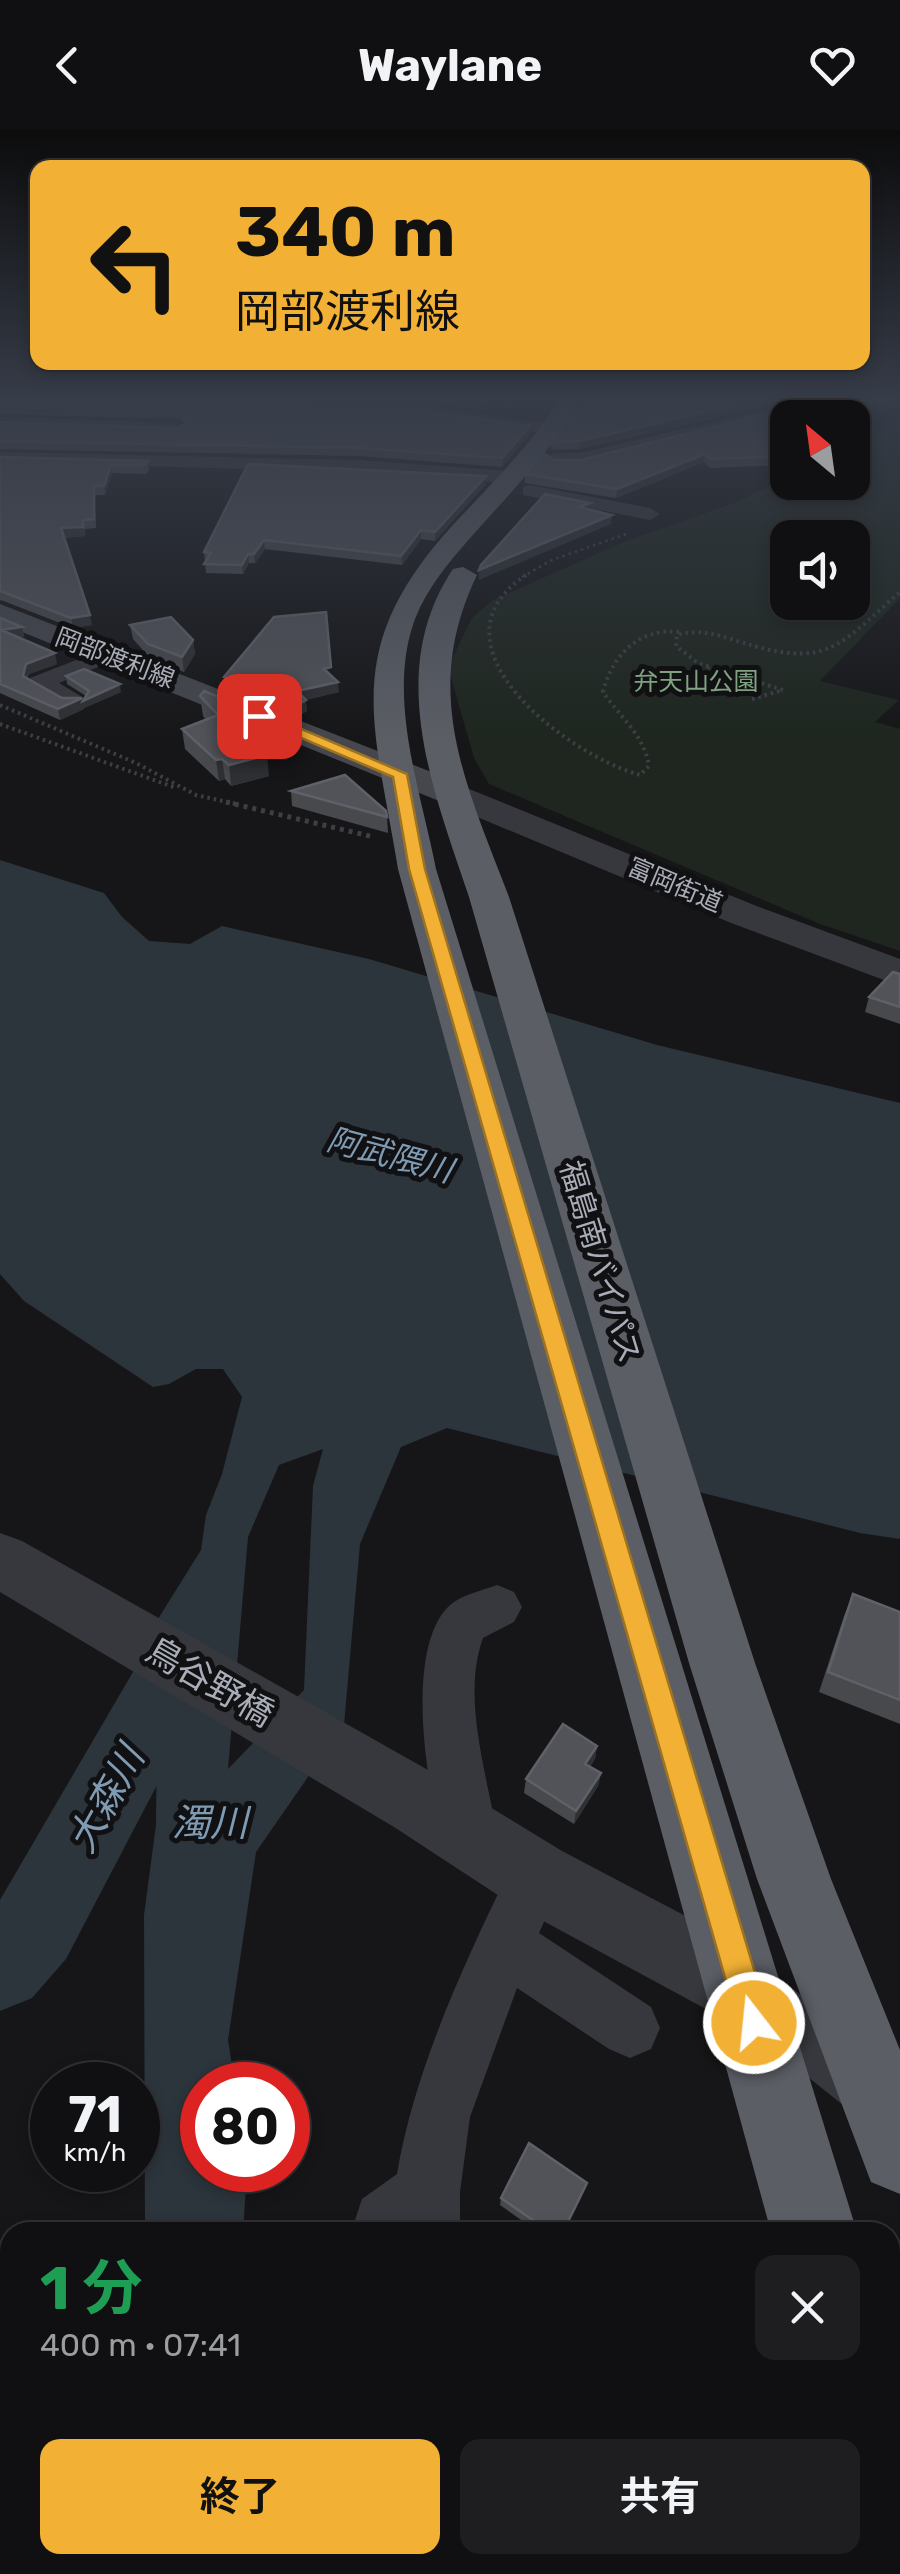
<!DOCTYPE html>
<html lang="ja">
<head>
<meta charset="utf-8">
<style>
  body { margin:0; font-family:Rubik,"Noto Sans JP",sans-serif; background:#1e1e20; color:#f1f3f6; height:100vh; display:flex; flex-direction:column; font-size:38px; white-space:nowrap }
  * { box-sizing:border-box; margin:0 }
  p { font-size:32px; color:#9c9d9f }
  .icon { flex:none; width:55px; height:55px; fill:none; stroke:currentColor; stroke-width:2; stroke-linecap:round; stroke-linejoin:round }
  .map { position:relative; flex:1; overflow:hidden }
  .side { position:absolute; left:0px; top:2092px; width:900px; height:352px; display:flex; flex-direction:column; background:#101012; border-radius:30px 30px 0 0; box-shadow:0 5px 15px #0003,0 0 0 2px #303032 }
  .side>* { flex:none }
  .hud { position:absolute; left:30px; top:30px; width:840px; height:210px; border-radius:20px; box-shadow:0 5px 15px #0003,0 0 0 2px #303032; background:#f2b134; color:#111; overflow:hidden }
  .needle { width:65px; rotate:331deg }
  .tools { position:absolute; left:770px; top:270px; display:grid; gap:20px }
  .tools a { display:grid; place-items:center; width:100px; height:100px; border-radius:20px; background:#101012; box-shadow:0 5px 15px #0003,0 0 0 2px #303032; font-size:50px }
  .speed { position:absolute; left:30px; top:1932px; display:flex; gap:20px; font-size:50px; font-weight:700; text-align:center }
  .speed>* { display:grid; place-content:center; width:130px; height:130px; border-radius:50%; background:#101012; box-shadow:0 5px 15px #0003,0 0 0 2px #303032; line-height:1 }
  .speed small { font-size:25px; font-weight:400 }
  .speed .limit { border:15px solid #d22; background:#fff; color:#111 }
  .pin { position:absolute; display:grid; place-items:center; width:85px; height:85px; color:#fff; margin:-42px; border-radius:20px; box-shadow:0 5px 15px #0006 }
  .me { position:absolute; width:110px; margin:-55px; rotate:344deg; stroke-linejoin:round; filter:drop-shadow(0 0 8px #0008) }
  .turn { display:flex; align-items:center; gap:35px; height:210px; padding:0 40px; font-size:45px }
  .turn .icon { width:130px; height:130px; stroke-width:2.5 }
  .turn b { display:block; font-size:70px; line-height:85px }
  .round { display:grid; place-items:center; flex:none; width:105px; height:105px; border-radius:20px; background:#1e1e20 }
  .summary { display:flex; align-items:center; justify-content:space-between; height:170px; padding:0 40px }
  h1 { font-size:60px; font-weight:700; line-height:75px; color:#1e9e55 }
  .button { display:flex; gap:20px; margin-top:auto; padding:20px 40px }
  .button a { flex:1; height:115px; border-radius:20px; background:#f2b134; color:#111; font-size:40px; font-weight:700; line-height:115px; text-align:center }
  .button a+a { background:#1e1e20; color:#f1f3f6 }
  header { display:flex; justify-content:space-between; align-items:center; height:130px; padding:0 40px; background:#101012; font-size:45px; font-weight:700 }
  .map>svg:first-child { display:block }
  .green { fill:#1e261f; fill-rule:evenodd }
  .water { fill:#2c353c; fill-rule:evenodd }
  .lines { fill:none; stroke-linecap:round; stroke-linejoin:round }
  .river { fill:#2c353c; fill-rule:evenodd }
  .path-far3 { stroke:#3d3f44; stroke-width:2.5; stroke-dasharray:2.5 4; stroke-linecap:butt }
  .path-far2 { stroke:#3d3f44; stroke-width:4; stroke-dasharray:2.5 4; stroke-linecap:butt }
  .path-far1 { stroke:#3d3f44; stroke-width:5; stroke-dasharray:4 5; stroke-linecap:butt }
  .path { stroke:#3d3f44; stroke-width:10; stroke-dasharray:8 11; stroke-linecap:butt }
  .minor { fill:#37383d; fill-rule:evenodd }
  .tertiary { fill:#37383d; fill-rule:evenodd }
  .secondary { fill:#45474d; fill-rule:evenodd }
  .trunk { fill:#5b5e65; fill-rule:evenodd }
  .wall { fill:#47494d }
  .shaded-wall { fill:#2f3033 }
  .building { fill:#525359; stroke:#5f6168; stroke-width:2.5 }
  .route { fill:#f2b134; stroke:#9d7322; stroke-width:2.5 }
  .labels { text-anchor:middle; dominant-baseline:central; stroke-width:10; stroke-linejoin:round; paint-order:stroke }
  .far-street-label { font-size:25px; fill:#a8adb8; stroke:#111113 }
  .far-park-label { font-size:25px; fill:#7fa381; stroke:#111113 }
  .street-label { font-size:30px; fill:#a8adb8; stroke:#111113 }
  .water-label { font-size:32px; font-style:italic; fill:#7f9bb3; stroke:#111113 }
  .near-street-label { font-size:35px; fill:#a8adb8; stroke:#111113 }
  .near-water-label { font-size:38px; font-style:italic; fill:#7f9bb3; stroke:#111113 }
</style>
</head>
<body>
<header><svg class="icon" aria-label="back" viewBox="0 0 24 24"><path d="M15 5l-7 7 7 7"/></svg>Waylane<svg class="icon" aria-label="heart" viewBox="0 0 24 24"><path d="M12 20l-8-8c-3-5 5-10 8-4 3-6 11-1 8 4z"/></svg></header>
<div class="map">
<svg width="900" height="2444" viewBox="0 0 900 2444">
  <rect width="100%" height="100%" fill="#161618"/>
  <path class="green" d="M900,292V468L820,551L899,570L875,592L900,599V821L820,794L489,654L474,628L448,537L472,488L493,470L624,412L734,373L787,348L788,352H852L853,315ZM788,408H852V472H788Z"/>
  <path class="water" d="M0,730L104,763L122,787L149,811L190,814L222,796L369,829L657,915L900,973V1409L860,1403L447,1298L401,1317L360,1414L344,1595L256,1722L228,1910L235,1955H202V2040H247L243,2102H145L144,1785L156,1695L158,1489L201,1420L206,1385L222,1344L242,1267L223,1239H196L169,1254L153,1257L24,1171L0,1144ZM323,1319L313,1356L304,1560L228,1639L248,1407L279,1335Z"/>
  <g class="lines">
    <path class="river" d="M199,1465L226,1475L237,1499L226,1523L66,1829L32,1868L0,1881V1770L172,1475Z"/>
    <path class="path-far3" d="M522,447L552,430L626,404"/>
    <path class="path-far2" d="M526,445C421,514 567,625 640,645L649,636C644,605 620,587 603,562C612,525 640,497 680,502
      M699,562L703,542L710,536
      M752,569L783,560L698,533L676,516L677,505C698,499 717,504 737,511C827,539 835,519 900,462
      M0,575L136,633L196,665L236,674
      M0,594L176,658"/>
    <path class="path-far1" d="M226,672L374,707"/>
    <path class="path" d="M0,2176L9,2200L10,2269
      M12,2435V2444"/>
    <path class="minor" d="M127,269L398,271L549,294L558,299L549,304L398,281L135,274Z
      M812,269H841L580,335H554L545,329L554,323H580Z
      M0,287L179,293L188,298L179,303L0,297Z
      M0,322L359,330L509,341L518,347L509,353L359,342L0,332Z
      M530,355L650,378L660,384L650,390L523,365V357Z
      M107,518L115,520L119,525L115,530L59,553L87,570L84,575H66L27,553L30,548Z
      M497,1455L514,1462L522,1477L514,1492L483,1508C467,1552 477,1604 486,1649C491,1676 500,1699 489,1725L469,1733L449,1725C427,1673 403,1522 448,1477C460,1465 481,1461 497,1455Z
      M536,1719L556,1727L564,1747L539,1803L651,1877L660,1898L651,1919L630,1928L609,1919L517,1858L470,1987L460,2062V2102H351L362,2069L397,2044C415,1936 468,1825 516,1727Z
      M749,1832L770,1841L900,1941V2008L858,1987L728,1883L719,1862L728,1841Z
      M343,2435H490L491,2444H344Z"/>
    <path class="tertiary" d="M452,652L759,777L900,829V856L731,793L439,671L434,663L439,655Z
      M0,1403L22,1411L444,1649L562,1721L771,1831L783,1858L771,1885L744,1897L717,1885L510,1773L394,1697L0,1462Z"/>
    <path class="secondary" d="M0,474L465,655L470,663L465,671L452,674L439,671L0,493Z"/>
    <path class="trunk" d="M559,269H581C552,321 510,363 471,407C449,432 427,458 415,489C386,567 421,661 436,739L857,2102H771L398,739C374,591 340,520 451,397C489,356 530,317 559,269Z
      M463,437L477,445C420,563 466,654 509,767L755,1533L831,1749L900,1920V2064L871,2052L757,1749L689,1533L469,767C434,662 384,542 453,439Z
      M890,2321L900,2326V2444H883L865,2435H890Z"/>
  </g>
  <path class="wall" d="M0,269L530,296L529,305L502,337L359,326L0,319V292L178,298L185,294L179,289L0,284Z
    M408,269H488L475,279Z
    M593,269H796L580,319L551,320V312Z
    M788,288V334L786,335L710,338L704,332L616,368L525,353V344L554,330H581Z
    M0,327L148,331L149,340L146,344L112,343L105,365H95L96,398L85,399V406L64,408L92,495L73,498L1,470L0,471Z
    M485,355L435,411L421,409L402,435L265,419L255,433H249L243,444L206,443L204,422Z
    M0,488L22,497L24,507L18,508L57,534L29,544L27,549L62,568H82L84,579L60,590L0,563Z
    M130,495L193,510L195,524L184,542L150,528L133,509Z
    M66,546L121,562L84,578L83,571L86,566L67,554Z
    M332,546L339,562L305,570L307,581L298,586L225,558L224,547Z
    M200,566L263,604L250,610L269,646L231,656L225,649L219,651L185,619L182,599L206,590L203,586Z
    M291,661L387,687L388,703L292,676Z
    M900,844V894L865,882L869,867Z
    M853,1464L900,1482V1594L819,1562L844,1486Z
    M597,1616L595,1629L590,1637L601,1643L598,1656L574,1694L524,1663L526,1649Z
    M501,2068L564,2102H538L500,2075Z
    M693,2435H781L778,2444H690Z"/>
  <path class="shaded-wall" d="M477,269H488L475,279V271Z
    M762,269H796L580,319V311Z
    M872,269H900L830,288L816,283Z
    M530,296L529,305L502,337V328Z
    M705,324L704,332L616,368L617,359Z
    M111,335L112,343L105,365L104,356Z
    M486,346L485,355L435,411V402Z
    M612,385L611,394L479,450V440Z
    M83,390L85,406L63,408L61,398Z
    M421,400V409L402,435L401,426Z
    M264,410L265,419L255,433L254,424Z
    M248,424L249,433L243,444L242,435Z
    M90,485L92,495L73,498L71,488Z
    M22,497L24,507L4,510L1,500Z
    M193,510L195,524L184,542L182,527Z
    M55,523L57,534L29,544L25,556L23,546L26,534Z
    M338,552L339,562L298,572L297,561Z
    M120,554L121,562L84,578L83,571Z
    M82,568L84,579L60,590L58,579Z
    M306,570L307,581L298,586L297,575Z
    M261,584L263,604L237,617L235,596Z
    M267,625L269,646L231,656L229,635Z
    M222,629L225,649L219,651L216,630Z
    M597,1616L595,1629L583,1647L585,1634Z
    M601,1643L598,1656L574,1694L576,1681Z"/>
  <path class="building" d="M0,269H133L397,276L530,296L502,328L359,318L0,311V292L178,298L190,291L178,281L0,276Z
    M593,269H762L580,311L551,312L575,279Z
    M826,269H872L816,283L828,288H788L787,326L711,329L705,324L617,359L525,344L543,323L554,330H581Z
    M0,327L148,331L145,335H111L104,356H94V389L83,390V397L61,398L90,485L71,488L0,461Z
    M248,334L486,346L435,402L421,400L401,426L264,410L254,424H248L242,435L204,434L211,423L204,422Z
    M545,364L590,373L579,377L612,385L479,440L481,435Z
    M326,482L331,537L324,539L338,552L297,561L306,570L297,575L224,547L274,487Z
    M171,487L193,510L182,527L148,514L130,495Z
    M0,488L22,497L1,500L55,523L26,534L23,546L62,568H82L58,579L0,554Z
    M84,539L120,554L83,571L89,561L66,546Z
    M204,561L261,584L235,596L267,625L229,635L222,629L216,630L182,599L218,585L200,566Z
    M345,645L386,681L387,687L291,661Z
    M893,842L900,844V877L869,867Z
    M853,1464L900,1482V1570L828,1542Z
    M563,1594L597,1616L585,1634L601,1643L576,1681L526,1649Z
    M529,2013L587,2053L563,2102H550L501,2068Z
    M699,2435H781L778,2444H696Z"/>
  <linearGradient id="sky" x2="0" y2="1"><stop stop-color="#0c0c0d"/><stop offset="0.44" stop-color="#363c48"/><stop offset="1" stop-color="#363c48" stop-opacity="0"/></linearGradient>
  <rect width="900" height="611" fill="url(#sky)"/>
  <path class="route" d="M254,583H264L407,644L425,739L770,1893L765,1904L754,1909L742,1904L738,1893L409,739L393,647L254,588Z"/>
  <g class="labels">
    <g class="far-street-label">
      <text transform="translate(115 528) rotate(21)">岡部渡利線</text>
      <text transform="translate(675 755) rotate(23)">富岡街道</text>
    </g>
    <g class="far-park-label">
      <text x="696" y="551">弁天山公園</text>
    </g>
    <g class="street-label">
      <text transform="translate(600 1132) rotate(73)">福島南バイパス</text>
    </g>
    <g class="water-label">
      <text transform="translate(390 1025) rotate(15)">阿武隈川</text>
    </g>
    <g class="near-street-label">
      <text transform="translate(210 1552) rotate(30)">鳥谷野橋</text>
    </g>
    <g class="near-water-label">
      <text transform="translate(106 1669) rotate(-61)">大森川</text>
      <text x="210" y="1693">濁川</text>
    </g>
  </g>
</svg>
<div class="tools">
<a><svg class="needle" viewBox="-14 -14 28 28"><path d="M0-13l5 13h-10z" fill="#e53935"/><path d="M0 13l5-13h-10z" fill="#9c9d9f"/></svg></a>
<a><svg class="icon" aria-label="sound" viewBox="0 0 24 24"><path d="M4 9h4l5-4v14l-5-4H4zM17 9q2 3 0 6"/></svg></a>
</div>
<div class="speed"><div>71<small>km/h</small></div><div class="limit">80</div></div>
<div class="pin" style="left:259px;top:586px;background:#d93025"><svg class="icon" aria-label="arrive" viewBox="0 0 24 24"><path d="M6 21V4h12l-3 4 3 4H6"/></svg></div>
<svg class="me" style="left:754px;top:1893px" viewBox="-20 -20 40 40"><circle r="17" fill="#f2b134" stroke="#fff" stroke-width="3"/><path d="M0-11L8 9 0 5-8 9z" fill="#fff"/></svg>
<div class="hud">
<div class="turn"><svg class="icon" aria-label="left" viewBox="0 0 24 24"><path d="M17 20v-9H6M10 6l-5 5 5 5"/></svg><div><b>340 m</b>岡部渡利線</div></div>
</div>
<section class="side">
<div class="summary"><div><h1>1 分</h1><p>400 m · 07:41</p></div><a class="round"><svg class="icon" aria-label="close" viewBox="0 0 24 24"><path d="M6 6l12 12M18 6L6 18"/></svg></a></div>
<div class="button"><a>終了</a><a>共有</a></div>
</section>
</div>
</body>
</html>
